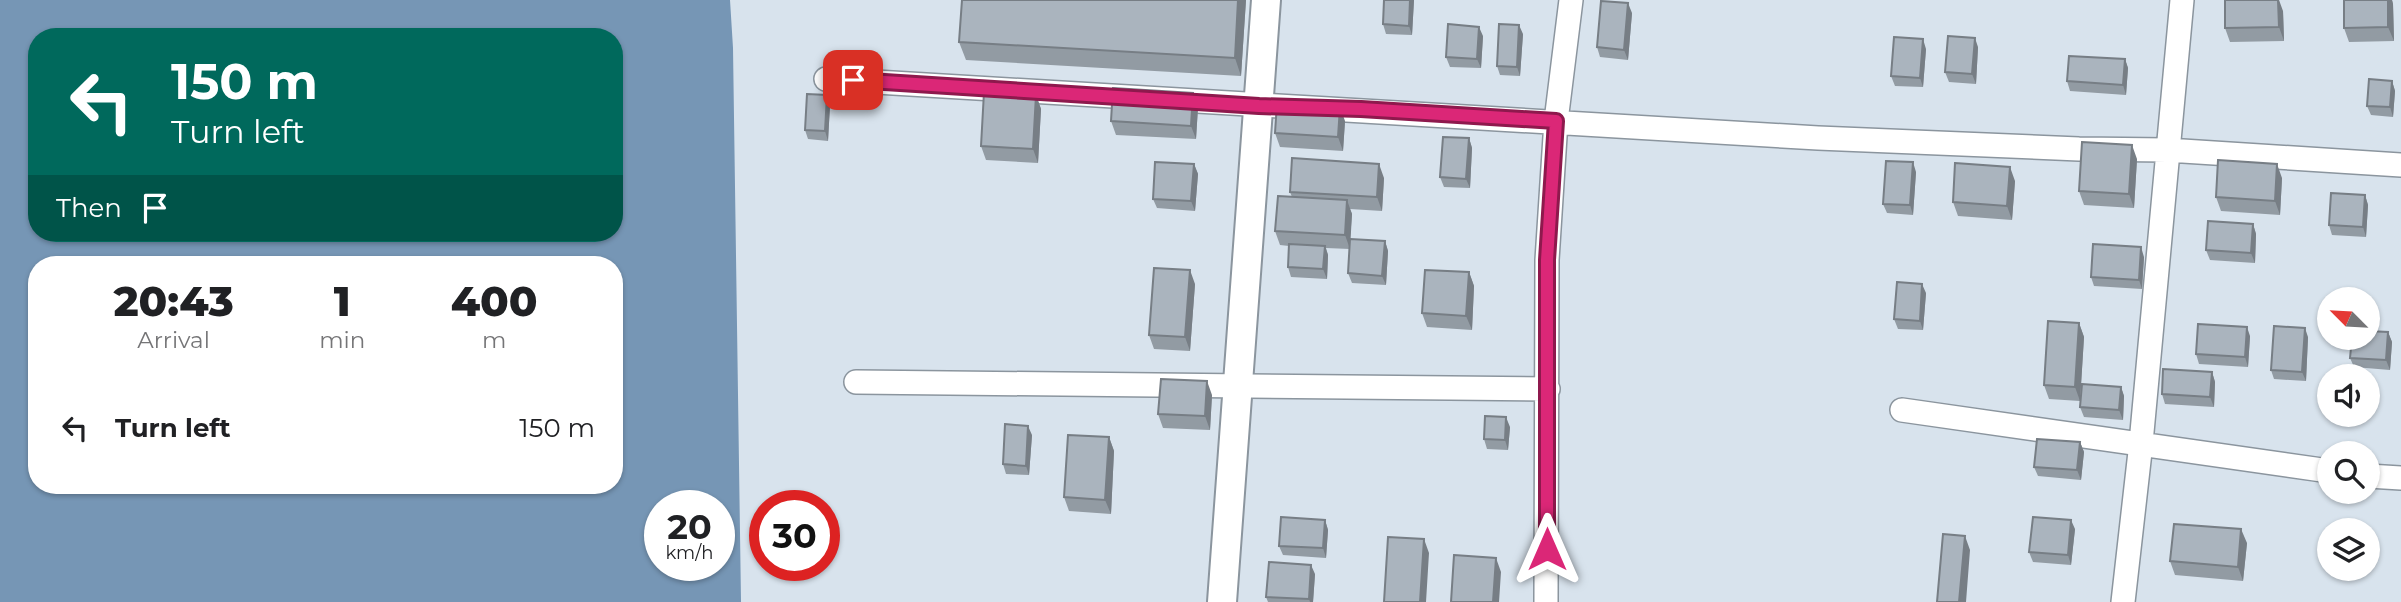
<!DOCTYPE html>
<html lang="en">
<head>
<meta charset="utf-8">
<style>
  body { margin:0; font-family:Montserrat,sans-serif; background:#f6f6f6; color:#202124; height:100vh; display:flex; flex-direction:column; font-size:26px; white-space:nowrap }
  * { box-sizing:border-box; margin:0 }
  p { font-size:23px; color:#757577 }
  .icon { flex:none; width:38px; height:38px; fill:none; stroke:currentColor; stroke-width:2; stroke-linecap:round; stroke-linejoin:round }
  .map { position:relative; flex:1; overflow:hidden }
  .drawer { position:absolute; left:28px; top:256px; width:595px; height:238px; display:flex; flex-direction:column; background:#fff; border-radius:28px; box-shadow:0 2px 5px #0004 }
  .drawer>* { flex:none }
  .hud { position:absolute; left:28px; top:28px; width:595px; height:214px; border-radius:28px; box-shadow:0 2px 5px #0004; background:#00695c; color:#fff; overflow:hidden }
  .needle { width:46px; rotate:294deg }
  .tools { position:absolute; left:2317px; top:287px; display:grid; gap:14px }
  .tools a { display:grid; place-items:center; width:63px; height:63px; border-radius:50%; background:#fff; box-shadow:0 2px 5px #0004; font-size:35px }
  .speed { position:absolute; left:644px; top:490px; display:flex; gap:14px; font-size:35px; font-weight:700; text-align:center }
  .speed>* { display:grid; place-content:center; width:91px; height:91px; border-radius:50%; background:#fff; box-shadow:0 2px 5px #0004; line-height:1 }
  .speed small { font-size:18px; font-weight:400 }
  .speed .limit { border:10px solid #d22; background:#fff; color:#111 }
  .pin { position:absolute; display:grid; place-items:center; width:60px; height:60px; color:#fff; margin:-30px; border-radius:14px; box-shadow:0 4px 10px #0006 }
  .me { position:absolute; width:77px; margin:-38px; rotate:0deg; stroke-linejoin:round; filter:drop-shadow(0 0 5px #0008) }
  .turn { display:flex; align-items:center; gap:24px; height:147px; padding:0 28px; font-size:32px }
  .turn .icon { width:91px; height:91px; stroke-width:2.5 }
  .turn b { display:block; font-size:49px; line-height:60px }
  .then { display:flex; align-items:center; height:66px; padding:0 28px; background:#0003; gap:14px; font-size:26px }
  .eta { display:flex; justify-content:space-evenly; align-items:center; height:119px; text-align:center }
  .eta b { font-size:42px; font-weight:800; line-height:49px }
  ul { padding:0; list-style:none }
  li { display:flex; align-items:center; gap:21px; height:105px; padding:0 28px }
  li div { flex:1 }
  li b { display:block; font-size:26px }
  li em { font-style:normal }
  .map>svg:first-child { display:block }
  .water { fill:#7696b5; fill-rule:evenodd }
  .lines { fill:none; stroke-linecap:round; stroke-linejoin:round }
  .minor-casing { stroke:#8b959e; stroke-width:26 }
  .tertiary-casing { stroke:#8b959e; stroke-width:32 }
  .minor { stroke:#fff; stroke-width:23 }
  .tertiary { stroke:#fff; stroke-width:28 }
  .wall { fill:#929ba3 }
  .shaded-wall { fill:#777e85 }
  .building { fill:#aab4be; stroke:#777e85; stroke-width:2 }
  .route-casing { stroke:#8e194d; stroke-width:18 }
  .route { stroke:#db2777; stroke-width:12 }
</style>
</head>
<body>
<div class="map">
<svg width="2401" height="602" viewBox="0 0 2401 602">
  <rect width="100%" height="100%" fill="#d8e3ed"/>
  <path class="water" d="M0,0H730L733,48L741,602H0ZM37,37H614V233H37ZM37,264H614V485H37ZM660,506H719V565H660Z"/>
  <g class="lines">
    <defs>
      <path id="minor" d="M826,79L1818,138L2079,149L2167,150L2401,165
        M856,382L1548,389
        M1902,410L2329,471
        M2368,476L2401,478
        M1546,602L1547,260L1556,121L1571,0
        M2123,602L2141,443L2182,0"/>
      <path id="tertiary" d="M1222,602L1266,0"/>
    </defs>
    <use href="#minor" class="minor-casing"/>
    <use href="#tertiary" class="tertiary-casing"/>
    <use href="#minor" class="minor"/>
    <use href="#tertiary" class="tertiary"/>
  </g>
  <path class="wall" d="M1246,0L1241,76L966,60L959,42Z
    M1384,0H1414L1412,35L1386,34L1383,24Z
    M2344,0H2392L2393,4L2394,41L2349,42L2344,28Z
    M2283,11L2284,41L2230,42L2225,28Z
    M1632,13L1628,60L1600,57L1597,47Z
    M1523,34L1520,76L1500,75L1497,66Z
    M1483,36L1481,68L1450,67L1446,57Z
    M1978,47L1976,84L1949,82L1945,72Z
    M1926,49L1923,87L1895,86L1891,76Z
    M2125,59L2128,68L2126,95L2070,91L2067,81Z
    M2392,81L2395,91L2393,117L2371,115L2367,106Z
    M1193,93L1198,107L1196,139L1116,135L1111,121Z
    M1036,95L1041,109L1038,163L986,160L981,146Z
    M830,105L828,141L808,139L805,130Z
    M1345,121L1343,151L1280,147L1275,133Z
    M1469,138L1472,148L1470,188L1444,187L1440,177Z
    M2137,159L2134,208L2084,205L2079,191Z
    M1194,164L1198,174L1195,211L1157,208L1153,199Z
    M1916,172L1913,215L1887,213L1883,204Z
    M1384,178L1382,211L1350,209L1352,214L1350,239L1385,241L1388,251L1386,285L1352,283L1348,273L1350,249L1326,248L1328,255L1327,279L1291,277L1288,267L1289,246L1280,245L1275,231L1292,197L1290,192Z
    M2282,178L2280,215L2221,211L2216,197Z
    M2015,181L2012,220L1958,216L1953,202Z
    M2365,195L2368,205L2366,237L2332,235L2329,225Z
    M2253,224L2256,234L2255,263L2210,260L2206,250Z
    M2144,257L2142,289L2094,286L2091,277Z
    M1469,272L1474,286L1472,330L1427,327L1422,313Z
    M1195,284L1190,351L1154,349L1149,335Z
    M1926,293L1923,330L1898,329L1894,319Z
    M2079,323L2084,337L2080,401L2049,399L2044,385Z
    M2388,332L2392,342L2390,370L2354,367L2350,358Z
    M2250,336L2248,367L2199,364L2196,354Z
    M2308,337L2306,381L2274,379L2271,370Z
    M2212,372L2215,382L2214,407L2165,404L2162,394Z
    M2121,387L2124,396L2123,420L2084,417L2080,407Z
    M1212,395L1210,430L1163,428L1158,414Z
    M1510,427L1508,450L1487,449L1484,439Z
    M1032,435L1029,475L1006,474L1003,464Z
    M1109,437L1114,451L1111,514L1069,511L1064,497Z
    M2080,442L2084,452L2081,480L2038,476L2034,467Z
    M1325,520L1328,530L1326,558L1283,555L1279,546Z
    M2075,529L2071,565L2033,562L2029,552Z
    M2247,543L2243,581L2175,575L2170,561Z
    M1315,574L1313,602H1268L1266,597Z"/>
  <path class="shaded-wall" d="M1238,0H1246L1241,76L1235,58Z
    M1410,0H1414L1412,35L1409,26Z
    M2278,0H2279L2283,11L2284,41L2279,27Z
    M2388,0H2392L2393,4L2394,41L2388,27Z
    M1628,3L1632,13L1628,60L1624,50Z
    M1519,25L1523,34L1520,76L1517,67Z
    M1479,27L1483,36L1481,68L1477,59Z
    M1975,38L1978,47L1976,84L1972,74Z
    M1923,39L1926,49L1923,87L1920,78Z
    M2125,59L2128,68L2126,95L2123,85Z
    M2392,81L2395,91L2393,117L2390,107Z
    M1193,93L1198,107L1196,139L1191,126Z
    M827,95L830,105L828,141L825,131Z
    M1036,95L1041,109L1038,163L1033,149Z
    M1340,107L1345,121L1343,151L1338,137Z
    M1469,138L1472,148L1470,188L1466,179Z
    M2132,145L2137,159L2134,208L2129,194Z
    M1913,162L1916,172L1913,215L1910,205Z
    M1194,164L1198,174L1195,211L1191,201Z
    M1379,164L1384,178L1382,211L1377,197Z
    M2277,164L2282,178L2280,215L2275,201Z
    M2010,167L2015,181L2012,220L2007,206Z
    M2365,195L2368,205L2366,237L2363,227Z
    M1347,200L1352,214L1350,249L1345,235Z
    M2253,224L2256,234L2255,263L2251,253Z
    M1385,241L1388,251L1386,285L1382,276Z
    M1325,246L1328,255L1327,279L1323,269Z
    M2141,247L2144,257L2142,289L2139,280Z
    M1190,270L1195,284L1190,351L1185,337Z
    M1469,272L1474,286L1472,330L1466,316Z
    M1922,284L1926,293L1923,330L1920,321Z
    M2079,323L2084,337L2080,401L2075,387Z
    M2247,327L2250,336L2248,367L2245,357Z
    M2305,328L2308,337L2306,381L2302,372Z
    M2388,332L2392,342L2390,370L2386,360Z
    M2212,372L2215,382L2214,407L2210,397Z
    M1207,381L1212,395L1210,430L1205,416Z
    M2121,387L2124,396L2123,420L2119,410Z
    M1506,417L1510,427L1508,450L1505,440Z
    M1028,426L1032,435L1029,475L1026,466Z
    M1109,437L1114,451L1111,514L1105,500Z
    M2080,442L2084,452L2081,480L2077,470Z
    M1325,520L1328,530L1326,558L1323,548Z
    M2071,520L2075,529L2071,565L2068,555Z
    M2241,529L2247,543L2243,581L2238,567Z
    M1965,536L1970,550L1966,602H1959Z
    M1424,539L1429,553L1426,602H1420Z
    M1496,558L1501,572L1499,602H1493Z
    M1311,565L1315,574L1313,602H1310L1309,599Z"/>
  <path class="building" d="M962,0H1238L1235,58L959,42Z
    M1384,0H1410L1409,26L1383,24Z
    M2225,0H2278L2279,27L2225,28Z
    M2344,0H2388V27L2344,28Z
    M1601,1L1628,3L1624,50L1597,47Z
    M1448,24L1479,27L1477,59L1446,57Z
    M1499,24L1519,25L1517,67L1497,66Z
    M1948,36L1975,38L1972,74L1945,72Z
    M1894,37L1923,39L1920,78L1891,76Z
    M2069,56L2125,59L2123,85L2067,81Z
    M2369,79L2392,81L2390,107L2367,106Z
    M1113,88L1193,93L1191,126L1111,121Z
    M984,92L1036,95L1033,149L981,146Z
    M807,94L827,95L825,131L805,130Z
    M1277,103L1340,107L1338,137L1275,133Z
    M1443,137L1469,138L1466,179L1440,177Z
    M2082,142L2132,145L2129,194L2079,191Z
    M1292,158L1379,164L1377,197L1290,192Z
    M2218,160L2277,164L2275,201L2216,197Z
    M1886,161L1913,162L1910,205L1883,204Z
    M1155,162L1194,164L1191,201L1153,199Z
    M1955,163L2010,167L2007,206L1953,202Z
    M2331,193L2365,195L2363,227L2329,225Z
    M1278,196L1347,200L1345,235L1275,231Z
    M2208,221L2253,224L2251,253L2206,250Z
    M1350,239L1385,241L1382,276L1348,273Z
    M1289,244L1325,246L1323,269L1288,267Z
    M2093,244L2141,247L2139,280L2091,277Z
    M1154,268L1190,270L1185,337L1149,335Z
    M1425,270L1469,272L1466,316L1422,313Z
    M1897,282L1922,284L1920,321L1894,319Z
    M2048,321L2079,323L2075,387L2044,385Z
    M2198,324L2247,327L2245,357L2196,354Z
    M2274,326L2305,328L2302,372L2271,370Z
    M2368,331L2388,332L2386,360L2350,358L2352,338H2368Z
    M2163,369L2212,372L2210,397L2162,394Z
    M1161,379L1207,381L1205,416L1158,414Z
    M2082,384L2121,387L2119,410L2080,407Z
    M1485,416L1506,417L1505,440L1484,439Z
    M1005,424L1028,426L1026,466L1003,464Z
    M1068,435L1109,437L1105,500L1064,497Z
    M2037,439L2080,442L2077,470L2034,467Z
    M1281,517L1325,520L1323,548L1279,546Z
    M2033,517L2071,520L2068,555L2029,552Z
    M2174,524L2241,529L2238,567L2170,561Z
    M1943,534L1965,536L1959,602H1937Z
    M1388,537L1424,539L1420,602H1384Z
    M1454,555L1496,558L1493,602H1451Z
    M1269,562L1311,565L1309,599L1266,597Z"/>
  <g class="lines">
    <defs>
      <path id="route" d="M853,80L1259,106L1361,109L1556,121L1547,260V549"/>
    </defs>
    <use href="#route" class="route-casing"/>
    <use href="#route" class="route"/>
  </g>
</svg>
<div class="tools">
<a><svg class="needle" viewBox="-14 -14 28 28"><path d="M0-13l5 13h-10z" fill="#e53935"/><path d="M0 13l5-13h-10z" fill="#757577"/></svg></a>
<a><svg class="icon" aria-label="sound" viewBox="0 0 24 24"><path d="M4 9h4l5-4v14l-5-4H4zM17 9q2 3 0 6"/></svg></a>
<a><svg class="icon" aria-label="search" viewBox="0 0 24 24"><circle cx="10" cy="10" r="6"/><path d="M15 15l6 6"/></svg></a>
<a><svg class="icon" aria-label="layers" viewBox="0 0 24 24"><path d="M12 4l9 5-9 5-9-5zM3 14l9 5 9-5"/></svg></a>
</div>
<div class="speed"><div>20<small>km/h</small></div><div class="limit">30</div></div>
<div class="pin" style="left:853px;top:80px;background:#d93025"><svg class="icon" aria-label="arrive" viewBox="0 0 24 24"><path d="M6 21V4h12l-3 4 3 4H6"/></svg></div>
<svg class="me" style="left:1547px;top:549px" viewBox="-20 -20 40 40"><path d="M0-17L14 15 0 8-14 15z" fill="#db2777" stroke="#fff" stroke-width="4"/></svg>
<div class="hud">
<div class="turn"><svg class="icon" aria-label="left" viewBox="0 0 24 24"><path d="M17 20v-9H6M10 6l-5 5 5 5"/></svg><div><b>150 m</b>Turn left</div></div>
<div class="then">Then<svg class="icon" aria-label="arrive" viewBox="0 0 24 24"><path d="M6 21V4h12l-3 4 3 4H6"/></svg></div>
</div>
<section class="drawer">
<div class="eta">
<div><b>20:43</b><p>Arrival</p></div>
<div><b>1</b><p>min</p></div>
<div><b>400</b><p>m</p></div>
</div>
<ul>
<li><svg class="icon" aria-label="left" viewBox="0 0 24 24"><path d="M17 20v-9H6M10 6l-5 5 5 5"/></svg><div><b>Turn left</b></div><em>150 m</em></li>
</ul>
</section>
</div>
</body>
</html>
